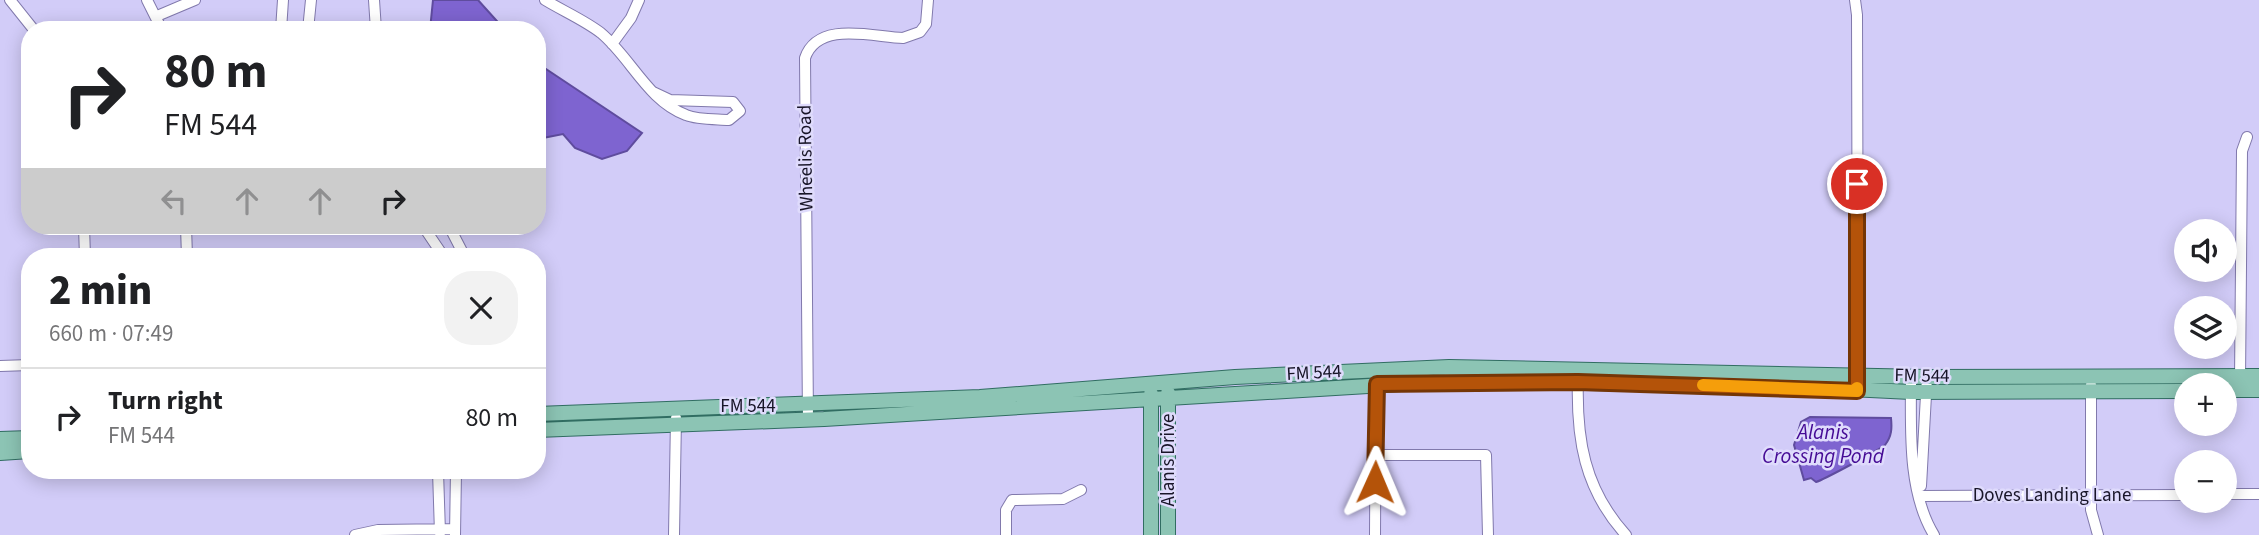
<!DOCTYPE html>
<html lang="en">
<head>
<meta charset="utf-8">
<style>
  body { margin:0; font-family:"Source Sans 3",sans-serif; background:#f2f2f2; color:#202124; height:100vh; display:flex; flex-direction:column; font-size:26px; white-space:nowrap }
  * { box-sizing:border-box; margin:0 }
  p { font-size:23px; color:#757577 }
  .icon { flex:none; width:38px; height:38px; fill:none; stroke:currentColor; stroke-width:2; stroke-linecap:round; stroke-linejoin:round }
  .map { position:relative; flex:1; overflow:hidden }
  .panel { position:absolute; left:21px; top:248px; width:525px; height:231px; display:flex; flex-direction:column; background:#fff; border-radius:28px; box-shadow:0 4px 18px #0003 }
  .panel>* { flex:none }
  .guide { position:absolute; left:21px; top:21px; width:525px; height:214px; border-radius:28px; box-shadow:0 4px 18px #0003; background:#fff; color:#202124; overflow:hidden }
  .controls { position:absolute; left:2174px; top:219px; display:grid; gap:14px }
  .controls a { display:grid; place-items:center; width:63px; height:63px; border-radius:50%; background:#fff; box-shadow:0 4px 18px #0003; font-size:35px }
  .pin { position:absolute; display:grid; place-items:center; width:60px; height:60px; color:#fff; margin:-30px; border:4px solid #fff; border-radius:50%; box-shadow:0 2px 7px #0007 }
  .me { position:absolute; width:77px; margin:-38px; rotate:1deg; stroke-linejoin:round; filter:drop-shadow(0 0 5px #0008) }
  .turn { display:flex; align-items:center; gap:24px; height:147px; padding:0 28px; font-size:32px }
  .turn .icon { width:91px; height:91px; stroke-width:2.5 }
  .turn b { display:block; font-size:49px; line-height:60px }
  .lanes { display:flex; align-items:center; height:66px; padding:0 28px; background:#0003; justify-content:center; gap:35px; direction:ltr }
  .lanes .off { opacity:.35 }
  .round { display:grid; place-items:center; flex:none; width:74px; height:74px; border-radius:28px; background:#f2f2f2 }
  .summary { display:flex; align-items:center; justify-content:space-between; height:119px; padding:0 28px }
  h1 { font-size:42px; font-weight:800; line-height:52px }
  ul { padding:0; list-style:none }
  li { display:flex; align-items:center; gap:21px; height:98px; padding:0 28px; border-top:2px solid #e0e0e0 }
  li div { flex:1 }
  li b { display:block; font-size:26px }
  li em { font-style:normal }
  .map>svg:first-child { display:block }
  .water { fill:#7e64d0; stroke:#5f4c9e; stroke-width:2 }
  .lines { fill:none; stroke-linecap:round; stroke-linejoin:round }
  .minor-casing { stroke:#8179ac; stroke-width:12 }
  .major-casing { stroke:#316d62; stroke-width:16 }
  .minor { stroke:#fff; stroke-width:10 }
  .major { stroke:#8cc4b4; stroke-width:14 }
  .route-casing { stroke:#753606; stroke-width:18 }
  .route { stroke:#b45309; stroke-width:12 }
  .slow { stroke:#f59e0b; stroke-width:12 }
  .labels { text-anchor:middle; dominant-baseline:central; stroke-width:5; stroke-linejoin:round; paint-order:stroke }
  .street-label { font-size:19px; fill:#181528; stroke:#dfdbfc }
  .water-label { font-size:21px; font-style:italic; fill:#450b95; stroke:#dfdbfc }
</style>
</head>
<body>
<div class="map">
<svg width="2259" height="535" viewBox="0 0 2259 535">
  <rect width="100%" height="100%" fill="#d2ccf8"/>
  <path class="water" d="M433,0H478L505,30H430Z
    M537,63L642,133L627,151L602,159L575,148L563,134L543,138L537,143Z
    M1810,417L1891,418C1892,428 1892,436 1885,445C1881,449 1823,480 1816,482L1811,478L1804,480L1794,445L1801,422Z"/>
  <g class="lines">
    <defs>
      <path id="minor" d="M10,0L34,30
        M147,0L162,30
        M374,0L376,30
        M545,0C563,11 584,20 601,33C631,58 648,101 686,115C698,120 716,119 729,120L740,111L733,102L670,100L653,92
        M1855,0L1857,15L1858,381
        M157,16L195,0
        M281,30L283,0
        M308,30L311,0
        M612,44L631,18L639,0
        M84,226L85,257
        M186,226L187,257
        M423,226L444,257
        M449,226L465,257
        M0,366L30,365
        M1911,377C1911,427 1907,491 1934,535
        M1578,378C1576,438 1584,489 1626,535
        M2240,381L2242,151L2247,137
        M2091,385V510L2098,535
        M808,420L805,58C818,20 873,37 903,38L920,32L926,24L928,0
        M1375,455H1486L1488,535
        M438,471L440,533
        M1921,486L1927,377
        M2224,494H2259
        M1919,496L2186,495
        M355,535L378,530L455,529
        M455,535L456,471
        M674,535L676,418
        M1006,535V510L1012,500L1063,499L1081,490
        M1375,535L1376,369"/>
      <path id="major" d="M2224,390H2259
        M537,414L980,397L1235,377L1449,367L1927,377L2259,376
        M537,430L824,419L1450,381L1788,386L1911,392L2186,391
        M0,439L30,438
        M0,453L30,451
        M1151,535V394
        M1168,535V393"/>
    </defs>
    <use href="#minor" class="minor-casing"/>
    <use href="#major" class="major-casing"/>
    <use href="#minor" class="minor"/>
    <use href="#major" class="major"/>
  </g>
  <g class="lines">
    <defs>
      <path id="route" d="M1375,482L1377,384L1578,382L1857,391V184"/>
    </defs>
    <use href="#route" class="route-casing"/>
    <use href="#route" class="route"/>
    <path class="slow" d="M1703,385L1857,391V388"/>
  </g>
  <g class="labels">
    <g class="street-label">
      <text transform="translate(806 158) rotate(-91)">Wheelis Road</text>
      <text transform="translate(1314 373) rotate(-3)">FM 544</text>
      <text transform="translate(1922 376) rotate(1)">FM 544</text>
      <text x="748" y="406">FM 544</text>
      <text transform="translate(1168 460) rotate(-90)">Alanis Drive</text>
      <text x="2052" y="495">Doves Landing Lane</text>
    </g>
    <g class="water-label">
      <text x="1823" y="432">Alanis<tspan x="1823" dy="24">Crossing Pond</tspan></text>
    </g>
  </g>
</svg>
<div class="controls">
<a><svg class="icon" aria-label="sound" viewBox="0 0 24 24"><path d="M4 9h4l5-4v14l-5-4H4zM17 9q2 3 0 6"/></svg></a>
<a><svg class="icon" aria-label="layers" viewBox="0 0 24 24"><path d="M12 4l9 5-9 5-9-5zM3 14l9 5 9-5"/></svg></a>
<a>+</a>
<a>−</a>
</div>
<div class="pin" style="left:1857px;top:184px;background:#d93025"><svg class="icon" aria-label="arrive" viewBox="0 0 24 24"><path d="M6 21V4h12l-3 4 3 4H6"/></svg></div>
<svg class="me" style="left:1375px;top:482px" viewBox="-20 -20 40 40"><path d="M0-17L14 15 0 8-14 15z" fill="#b45309" stroke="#fff" stroke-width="4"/></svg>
<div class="guide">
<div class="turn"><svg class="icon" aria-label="right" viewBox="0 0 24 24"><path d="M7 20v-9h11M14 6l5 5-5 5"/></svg><div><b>80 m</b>FM 544</div></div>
<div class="lanes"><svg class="icon off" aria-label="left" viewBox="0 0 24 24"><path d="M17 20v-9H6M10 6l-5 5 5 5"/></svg><svg class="icon off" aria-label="ahead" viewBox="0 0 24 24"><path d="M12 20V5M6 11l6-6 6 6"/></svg><svg class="icon off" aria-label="ahead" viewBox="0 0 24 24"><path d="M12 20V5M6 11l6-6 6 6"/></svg><svg class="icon" aria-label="right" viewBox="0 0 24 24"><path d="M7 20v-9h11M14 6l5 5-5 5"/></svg></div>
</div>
<section class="panel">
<div class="summary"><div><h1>2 min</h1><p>660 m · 07:49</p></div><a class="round"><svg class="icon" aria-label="close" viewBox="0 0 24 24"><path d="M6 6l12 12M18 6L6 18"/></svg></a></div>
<ul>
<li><svg class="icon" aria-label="right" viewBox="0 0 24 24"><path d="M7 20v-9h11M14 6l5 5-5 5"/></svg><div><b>Turn right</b><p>FM 544</p></div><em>80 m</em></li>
</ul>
</section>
</div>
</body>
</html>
